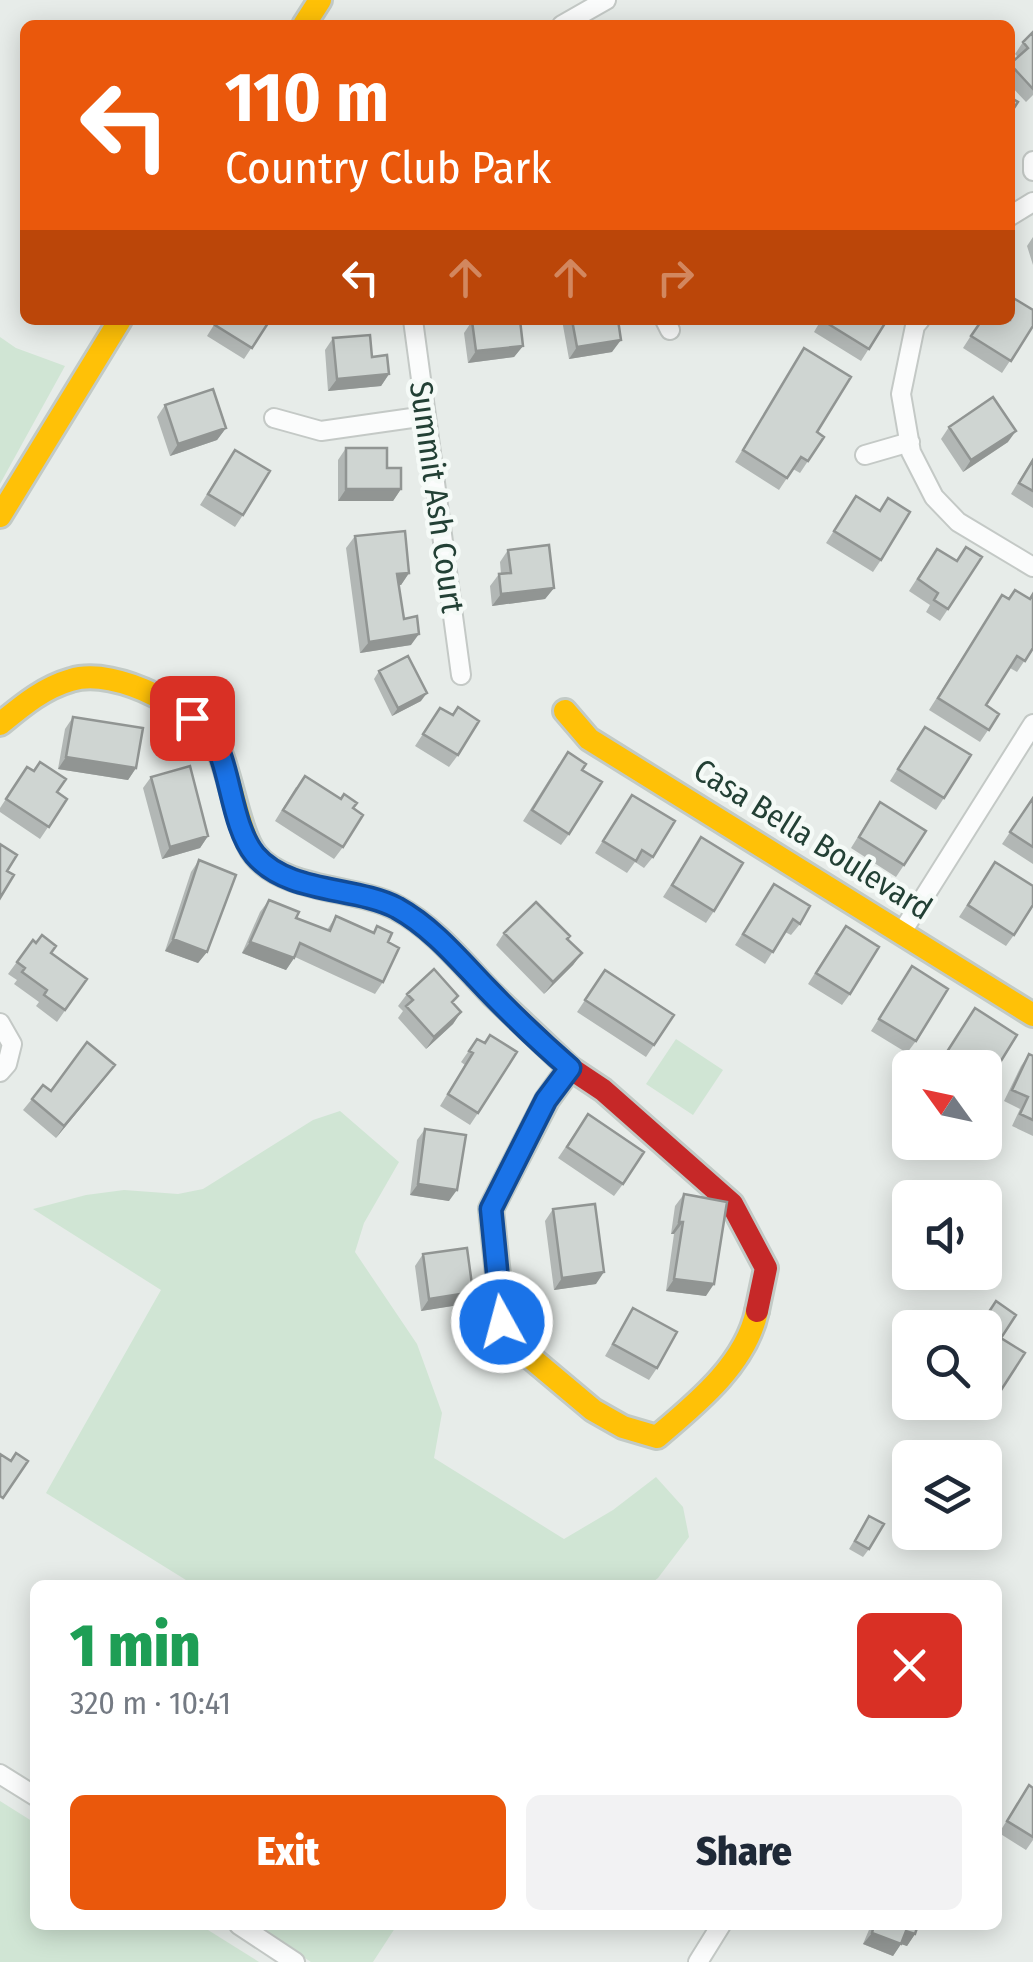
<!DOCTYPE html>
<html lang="en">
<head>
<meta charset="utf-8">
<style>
  body { margin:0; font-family:"Fira Sans Condensed",sans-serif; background:#f2f2f3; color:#1f2937; height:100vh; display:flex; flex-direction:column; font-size:38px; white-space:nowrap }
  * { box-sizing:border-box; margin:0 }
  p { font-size:32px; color:#747a83 }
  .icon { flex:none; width:55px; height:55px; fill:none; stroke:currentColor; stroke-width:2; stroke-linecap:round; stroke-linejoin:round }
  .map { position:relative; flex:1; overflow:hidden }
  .panel { position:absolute; left:30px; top:1580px; width:972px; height:350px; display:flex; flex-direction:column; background:#fff; border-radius:15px; box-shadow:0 5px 25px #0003 }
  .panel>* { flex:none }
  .top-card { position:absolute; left:20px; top:20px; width:995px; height:305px; border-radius:15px; box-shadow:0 5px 25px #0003; background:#ea580c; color:#fff; overflow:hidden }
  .needle { width:65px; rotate:303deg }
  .tools { position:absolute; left:892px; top:1050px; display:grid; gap:20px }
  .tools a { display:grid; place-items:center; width:110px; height:110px; border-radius:15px; background:#fff; box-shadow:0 5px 25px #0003; font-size:50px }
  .pin { position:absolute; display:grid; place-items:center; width:85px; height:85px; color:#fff; margin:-42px; border-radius:20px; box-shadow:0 5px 15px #0006 }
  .me { position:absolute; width:110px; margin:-55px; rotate:353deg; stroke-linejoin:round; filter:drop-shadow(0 0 8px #0008) }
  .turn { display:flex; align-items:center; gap:35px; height:210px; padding:0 40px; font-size:45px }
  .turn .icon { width:130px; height:130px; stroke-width:2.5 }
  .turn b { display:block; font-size:70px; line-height:85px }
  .lanes { display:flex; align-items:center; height:95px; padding:0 40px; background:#0003; justify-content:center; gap:50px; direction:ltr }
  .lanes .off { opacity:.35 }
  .round { display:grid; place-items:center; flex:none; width:105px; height:105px; border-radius:15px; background:#f2f2f3 }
  .summary { display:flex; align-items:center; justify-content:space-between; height:170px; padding:0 40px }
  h1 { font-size:60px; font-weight:800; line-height:75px; color:#1e9e55 }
  .primary-button { display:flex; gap:20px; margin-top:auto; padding:20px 40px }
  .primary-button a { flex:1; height:115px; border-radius:15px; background:#ea580c; color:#fff; font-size:40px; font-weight:800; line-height:115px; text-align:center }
  .primary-button a+a { background:#f2f2f3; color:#1f2937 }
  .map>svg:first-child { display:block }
  .green { fill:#d0e5d4 }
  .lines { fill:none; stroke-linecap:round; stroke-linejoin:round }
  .street-casing { stroke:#c4c9c6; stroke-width:22 }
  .slow-casing { stroke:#c2cac6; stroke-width:28 }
  .jam-casing { stroke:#c2cac6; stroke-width:28 }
  .street { stroke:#fbfcfc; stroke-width:18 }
  .slow { stroke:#ffc107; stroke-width:22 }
  .jam { stroke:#c62828; stroke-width:22 }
  .wall { fill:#b2b7b5 }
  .shaded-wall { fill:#919593 }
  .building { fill:#cfd5d2; stroke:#919593; stroke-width:2.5 }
  .route-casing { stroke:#114b97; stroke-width:25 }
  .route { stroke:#1a73e8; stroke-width:18 }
  .labels { text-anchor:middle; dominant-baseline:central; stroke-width:9; stroke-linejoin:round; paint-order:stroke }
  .street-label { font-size:32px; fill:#234035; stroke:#f5faf7 }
</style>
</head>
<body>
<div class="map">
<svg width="1033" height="1962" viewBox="0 0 1033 1962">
  <rect width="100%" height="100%" fill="#e7ece9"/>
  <path class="green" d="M0,337L16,348L65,366L0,484Z
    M676,1039L723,1070L693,1115L646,1084Z
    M340,1111L399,1162L364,1223L355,1252L417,1344L442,1413L434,1458L564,1539L613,1510L656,1477L683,1507L689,1537L658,1578L649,1585H194L46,1493L161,1290L33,1209L86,1195L124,1190L178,1194L203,1189L313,1120Z
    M0,1801L35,1823V1925H200L259,1962H0Z
    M255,1925H397L373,1962H311Z"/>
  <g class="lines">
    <defs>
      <path id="street" d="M562,25L606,0
        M1033,161V171
        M1010,216L1033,202
        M413,320L461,675
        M665,320L670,330
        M920,320L915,326L901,394L911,452L934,497L958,522L1033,567
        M274,418L321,431L426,416
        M865,455L910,442
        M902,932L1033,724
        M0,1023L12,1044L7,1064L0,1072
        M0,1774L35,1796
        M239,1925L295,1962
        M698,1962L721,1925"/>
      <path id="slow" d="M304,25L320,0
        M0,516L120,320
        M565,711L589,739L1033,1015
        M0,724C22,706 43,688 71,680C116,666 200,710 220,753C231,778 239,833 255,854C283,891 358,887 397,908C435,928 463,964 493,995
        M570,1068L547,1100L491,1209L503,1322L518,1347L593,1410L623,1427L657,1437C696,1404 746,1364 757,1311"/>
      <path id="jam" d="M493,995L570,1068L603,1090L732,1204L766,1268L757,1311"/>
    </defs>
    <use href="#street" class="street-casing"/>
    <use href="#slow" class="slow-casing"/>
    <use href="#jam" class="jam-casing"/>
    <use href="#street" class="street"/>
    <use href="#slow" class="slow"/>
    <use href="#jam" class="jam"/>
  </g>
  <path class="wall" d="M1033,32V95L1026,102L1010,85V64L1018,57L1015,54L1023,42Z
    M1033,237V265L1027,246Z
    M217,320H270L244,359L207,336Z
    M562,320H618L612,352L569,359Z
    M821,320H887L861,361L814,332Z
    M981,320L1033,326L1002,373L963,348Z
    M472,321L523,346L514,357L468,363L464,333Z
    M333,338L372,357L389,374L381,386L328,391L325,350Z
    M804,348L817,432L824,437L800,473L793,469L779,490L735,462Z
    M165,405L226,428L217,440L170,456L157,417Z
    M949,427L1008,442L963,472L941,439Z
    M346,448L387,468L401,489L393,501H338V460Z
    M235,450L243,515L235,527L200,505Z
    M1033,458V508L1011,494Z
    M856,496L881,560L873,572L826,543Z
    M355,536L409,573L401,585H398L404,619L411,645L360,653L346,548Z
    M508,550L554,588L545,599L492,606L490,586L499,574H501L500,562Z
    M929,560L948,609L940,621L926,612L930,605L909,591Z
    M1002,595L1033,648L1017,672L1010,668L986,705L999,714L980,742L929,710Z
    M379,671L421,701L392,716L374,679Z
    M440,708L458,755L449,767L415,746Z
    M73,717L136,768L128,780L58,769L65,729Z
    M916,739L944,798L936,810L890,781Z
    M559,764L582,770L569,834L561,845L523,821Z
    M27,767L57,792L67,799L40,839L0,812V808Z
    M151,777L208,836L200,848L162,859L143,788Z
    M296,787L341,799L353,808L343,847L334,859L275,821Z
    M1033,798V864L1002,844Z
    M624,807L653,857L644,868L635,862L627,873L595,853Z
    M872,814L904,865L896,877L851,848Z
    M701,837L714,911L706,923L663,897Z
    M199,860L207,952L198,963L165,951L191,872Z
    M987,874L1014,935L1006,946L959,917Z
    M774,884L800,924L791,935L785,932L765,964L735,945Z
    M269,900L296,918L327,930L336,916L373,933L377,926L388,942L383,982L375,994L295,957L286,970L242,953L260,912Z
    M504,933L568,939L582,953L573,965L544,994L496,945Z
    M837,938L850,994L842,1005L808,984Z
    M33,940L87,979L57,1022L36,1006L39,1002L14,984L17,980L8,974Z
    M912,966L916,1041L907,1053L871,1031Z
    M605,970L674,1015L646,1057L577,1012Z
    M407,994L458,996L453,1003L461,1012L453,1024L426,1049L398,1018L403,1011L398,1006Z
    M967,1020L1017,1035L985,1086V1068L937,1067Z
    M477,1039L485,1043L478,1113L470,1125L440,1106L465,1065L461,1062Z
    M1029,1054L1033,1056V1136L1012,1126L1020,1109L1004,1101L1021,1066Z
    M106,1077L56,1138L23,1110L32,1099L51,1091Z
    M588,1114L623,1184L614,1196L558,1158Z
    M425,1129L449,1201L410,1195L417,1140Z
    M684,1194L706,1296L666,1291L674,1234H671L675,1206Z
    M553,1209L596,1284L554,1290L545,1221Z
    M423,1254L465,1304L421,1311L415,1266Z
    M996,1301L1001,1338L1025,1353L986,1413L970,1402H985V1328H978Z
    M633,1308L657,1368L649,1380L605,1356Z
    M864,1524L869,1549L863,1557L849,1549Z
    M1029,1785L1033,1788V1840L1026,1850L999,1833Z
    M871,1925H918L915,1934L907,1946L901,1944L893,1956L863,1944Z"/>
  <path class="shaded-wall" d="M621,340L612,352L569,359L577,347Z
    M523,346L514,357L468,363L476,351Z
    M389,374L381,386L328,391L337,379Z
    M226,428L217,440L170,456L178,444Z
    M1016,431L1008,442L963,472L971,460Z
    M346,489H401L393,501H338Z
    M409,573L401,585L388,586L397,574Z
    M554,588L545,599L492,606L501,594Z
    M419,634L411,645L360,653L369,642Z
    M427,693L421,701L392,716L398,708Z
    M66,757L136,768L128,780L58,769Z
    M208,836L200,848L162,859L170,847Z
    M173,939L207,952L198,963L165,951Z
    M250,942L294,958L286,970L242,953Z
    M582,953L573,965L544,994L553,982Z
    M461,1012L453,1024L426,1049L434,1037Z
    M115,1065L106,1077L56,1138L64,1126Z
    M418,1184L457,1190L449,1201L410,1195Z
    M679,1222H683L674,1234H671Z
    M604,1272L596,1284L554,1290L562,1278Z
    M674,1279L714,1284L706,1296L666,1291Z
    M473,1292L465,1304L421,1311L429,1299Z
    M906,1931L915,1934L907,1946L901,1944L893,1956L863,1944L872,1933Z"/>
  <path class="building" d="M1033,32V89L1010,64L1028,48L1023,42Z
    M1010,97L1018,102L1010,114Z
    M1010,296L1033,310V326L1011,361L971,336L982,320H1010Z
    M218,320H270L252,348L215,325Z
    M479,320H520L523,346L476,351L472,321Z
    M572,320H618L621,340L577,347Z
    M822,320H887L869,349Z
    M370,335L372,357L387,355L389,374L337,379L333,338Z
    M804,348L851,377L817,432L824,437L808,461L801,457L787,478L743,450Z
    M213,389L226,428L178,444L165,405Z
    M993,397L1016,431L971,460L949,427Z
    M346,448H387V468H401V489H346Z
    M235,450L270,471L243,515L208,494Z
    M1033,460V491L1019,483Z
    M856,496L880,511L888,498L910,512L881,560L834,531Z
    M405,531L409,573L397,574L404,619L417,616L419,634L369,642L355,536Z
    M549,545L554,588L501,594L499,574L511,573L508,550Z
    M966,547L982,557L948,609L934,600L938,593L918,579L937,549L957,561Z
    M1015,590L1030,599L1033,594V648L1025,661L1017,656L986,705L999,714L989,730L938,698L1002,595L1009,599Z
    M408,656L427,693L398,708L379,671Z
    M458,707L479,721L458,755L423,734L440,708L453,715Z
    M73,717L143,728L136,768L66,757Z
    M925,727L971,755L944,798L898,769Z
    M568,752L586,764L582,770L602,782L569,834L532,810Z
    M40,762L66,779L57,792L67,799L49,827L6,799L27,767L34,771Z
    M190,766L208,836L170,847L151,777Z
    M305,776L341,799L344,794L357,803L353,808L363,815L343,847L283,810Z
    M632,795L675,821L653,857L642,850L636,861L603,841Z
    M1033,798V847L1010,832Z
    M880,802L926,831L904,865L859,837Z
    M701,837L743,863L714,911L672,885Z
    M0,844L17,855L7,871L14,875L0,898Z
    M199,860L236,875L207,952L173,939Z
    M995,862L1033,886V905L1014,935L968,905Z
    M774,884L810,906L800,924L793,919L773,952L743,934Z
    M269,900L299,912L296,918L330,931L336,916L374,933L377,926L392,933L388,942L399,948L383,982L300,943L294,958L250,942Z
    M536,902L570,936L567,939L582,953L553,982L504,933Z
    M846,926L879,947L850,994L816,973Z
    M42,935L56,946L51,953L87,979L65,1010L44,995L47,990L22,972L25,968L17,962L33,940L36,943Z
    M912,966L948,989L916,1041L879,1019Z
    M434,969L458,996L452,1002L461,1012L434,1037L406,1006L413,1000L407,994Z
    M605,970L674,1015L654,1045L585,1000Z
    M975,1008L1017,1035L988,1082L985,1080V1068H965L945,1055Z
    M490,1035L517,1052L478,1113L448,1094L473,1053L469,1051L477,1039L485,1043Z
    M87,1042L115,1065L64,1126L32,1099L43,1085L51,1091Z
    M1029,1054L1033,1056V1120L1020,1114L1028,1097L1012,1090Z
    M588,1114L644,1152L623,1184L567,1147Z
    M425,1129L466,1135L457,1190L418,1184Z
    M684,1194L727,1202L714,1284L674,1279L683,1222H679Z
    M595,1204L604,1272L562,1278L553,1209Z
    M467,1248L473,1292L429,1299L423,1254Z
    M996,1301L1016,1315L1001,1338L1025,1353L994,1401L985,1395V1329L988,1325L983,1321Z
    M633,1308L677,1332L657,1368L613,1344Z
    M16,1453L28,1461L3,1498L0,1496V1454L11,1461Z
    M869,1516L884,1524L869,1549L855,1541Z
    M1029,1785L1033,1788V1837L1007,1821Z
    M874,1925H918L915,1934L906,1931L901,1944L872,1933Z"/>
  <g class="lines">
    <defs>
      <path id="route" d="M192,718C202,729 215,741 220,754C231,783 235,831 255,855C288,894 355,886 397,908C433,928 459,960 487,989C514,1017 541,1043 570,1068L546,1100L491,1209L502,1322"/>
    </defs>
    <use href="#route" class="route-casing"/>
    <use href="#route" class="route"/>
  </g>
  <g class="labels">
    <g class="street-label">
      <text transform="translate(437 497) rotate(82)">Summit Ash Court</text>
      <text transform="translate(813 839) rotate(32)">Casa Bella Boulevard</text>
    </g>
  </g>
</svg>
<div class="tools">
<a><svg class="needle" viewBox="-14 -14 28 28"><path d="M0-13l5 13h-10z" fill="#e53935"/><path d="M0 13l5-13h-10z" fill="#747a83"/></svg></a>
<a><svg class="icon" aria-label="sound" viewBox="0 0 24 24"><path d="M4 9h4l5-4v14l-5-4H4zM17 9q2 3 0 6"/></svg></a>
<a><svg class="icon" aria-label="search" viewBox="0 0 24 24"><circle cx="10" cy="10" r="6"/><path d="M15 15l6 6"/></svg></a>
<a><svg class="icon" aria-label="layers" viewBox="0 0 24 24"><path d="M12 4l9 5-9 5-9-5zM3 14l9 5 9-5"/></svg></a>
</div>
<div class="pin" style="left:192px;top:718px;background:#d93025"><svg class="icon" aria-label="arrive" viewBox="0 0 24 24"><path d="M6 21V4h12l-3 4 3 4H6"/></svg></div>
<svg class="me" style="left:502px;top:1322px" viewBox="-20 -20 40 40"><circle r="17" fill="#1a73e8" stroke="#fff" stroke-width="3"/><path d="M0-11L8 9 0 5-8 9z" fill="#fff"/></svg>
<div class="top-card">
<div class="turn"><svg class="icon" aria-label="left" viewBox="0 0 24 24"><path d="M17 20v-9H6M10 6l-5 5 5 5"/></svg><div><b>110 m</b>Country Club Park</div></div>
<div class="lanes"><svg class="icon" aria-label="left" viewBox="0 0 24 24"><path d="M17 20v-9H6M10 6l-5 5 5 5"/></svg><svg class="icon off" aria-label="ahead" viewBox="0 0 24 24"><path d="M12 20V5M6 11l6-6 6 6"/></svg><svg class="icon off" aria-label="ahead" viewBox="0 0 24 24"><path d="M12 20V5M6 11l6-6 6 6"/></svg><svg class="icon off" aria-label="right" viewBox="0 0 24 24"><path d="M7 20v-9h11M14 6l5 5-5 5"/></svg></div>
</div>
<section class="panel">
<div class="summary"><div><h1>1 min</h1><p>320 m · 10:41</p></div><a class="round" style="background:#d93025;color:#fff"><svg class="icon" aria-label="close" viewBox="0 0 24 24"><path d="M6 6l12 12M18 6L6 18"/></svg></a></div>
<div class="primary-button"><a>Exit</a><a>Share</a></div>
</section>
</div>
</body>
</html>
